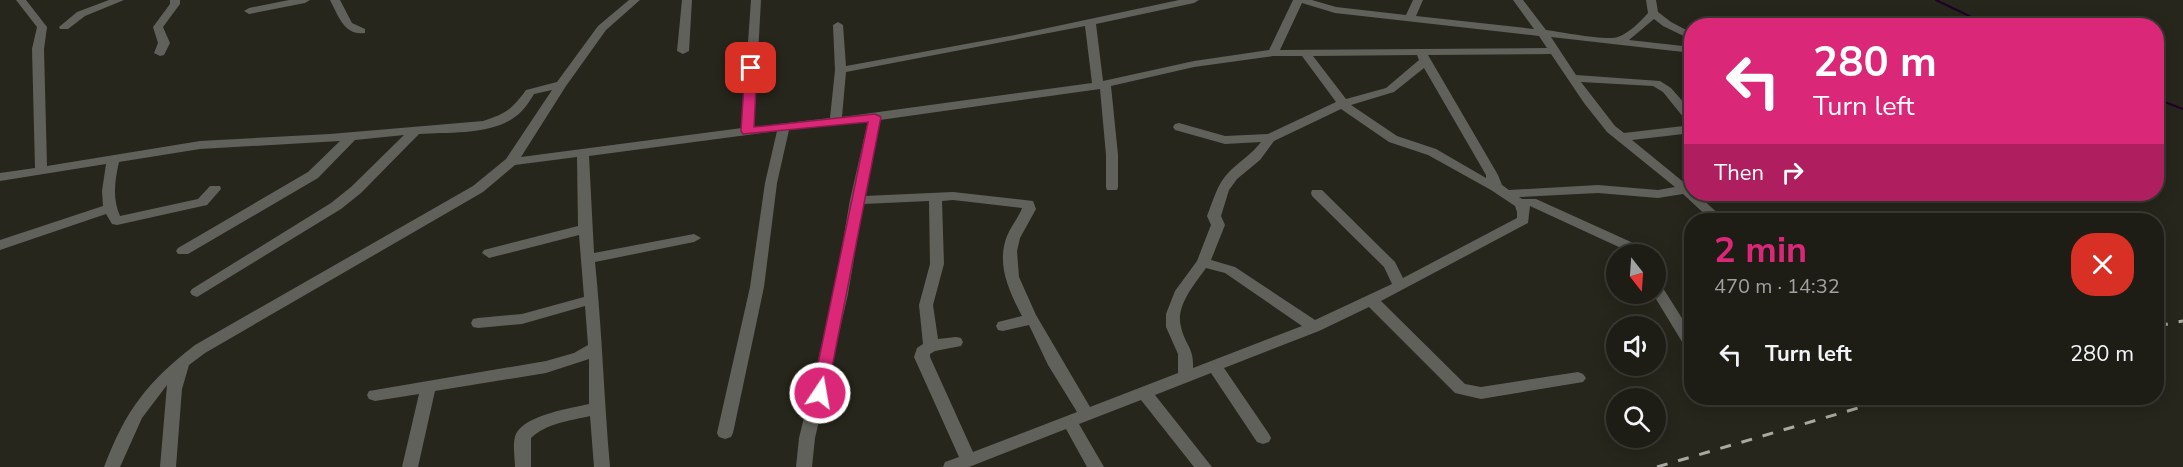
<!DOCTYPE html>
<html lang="en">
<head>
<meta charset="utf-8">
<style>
  body { margin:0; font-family:"Nunito Sans",sans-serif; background:#2a2922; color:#f1f3f6; height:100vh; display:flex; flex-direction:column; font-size:22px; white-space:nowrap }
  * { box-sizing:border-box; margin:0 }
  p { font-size:20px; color:#a0a1a0 }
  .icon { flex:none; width:33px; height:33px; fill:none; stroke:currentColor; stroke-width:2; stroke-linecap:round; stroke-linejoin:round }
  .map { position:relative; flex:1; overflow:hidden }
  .side { position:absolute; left:1684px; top:213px; width:480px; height:192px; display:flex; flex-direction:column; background:#1d1c15; border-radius:24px; box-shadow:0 3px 15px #0003,0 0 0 2px #3b3a34 }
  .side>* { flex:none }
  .top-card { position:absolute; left:1684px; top:18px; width:480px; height:183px; border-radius:24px; box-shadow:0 3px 15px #0003,0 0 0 2px #3b3a34; background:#db2777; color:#fff; overflow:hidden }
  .needle { width:39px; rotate:163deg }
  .fabs { position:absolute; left:1606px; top:244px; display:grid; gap:12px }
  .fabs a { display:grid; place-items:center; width:60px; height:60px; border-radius:50%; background:#1d1c15; box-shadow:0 3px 15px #0003,0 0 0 2px #3b3a34; font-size:30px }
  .pin { position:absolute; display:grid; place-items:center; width:51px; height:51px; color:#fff; margin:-26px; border-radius:12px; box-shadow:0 3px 9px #0006 }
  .me { position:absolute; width:66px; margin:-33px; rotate:12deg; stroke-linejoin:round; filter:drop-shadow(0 0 4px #0008) }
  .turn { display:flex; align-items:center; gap:21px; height:126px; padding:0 30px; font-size:27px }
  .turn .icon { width:78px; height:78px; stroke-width:2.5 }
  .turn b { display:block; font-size:42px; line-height:51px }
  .then { display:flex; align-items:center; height:57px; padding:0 30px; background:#0003; gap:12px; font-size:22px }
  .round { display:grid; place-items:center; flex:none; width:63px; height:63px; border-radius:24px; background:#2a2922 }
  .headline { display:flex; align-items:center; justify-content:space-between; height:102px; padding:0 30px }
  h1 { font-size:36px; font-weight:700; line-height:45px; color:#db2777 }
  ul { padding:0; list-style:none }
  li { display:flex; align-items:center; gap:18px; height:78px; padding:0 30px }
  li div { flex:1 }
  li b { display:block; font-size:22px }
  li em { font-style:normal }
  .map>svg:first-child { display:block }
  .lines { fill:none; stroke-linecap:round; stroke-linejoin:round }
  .stream { stroke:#200127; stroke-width:2 }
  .minor { fill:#61615c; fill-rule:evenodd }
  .rail { stroke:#aaa9a1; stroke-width:3; stroke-dasharray:11 11; stroke-linecap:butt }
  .route { fill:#db2777; stroke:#8e194d; stroke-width:1.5 }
</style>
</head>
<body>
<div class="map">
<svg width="2183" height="467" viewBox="0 0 2183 467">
  <rect width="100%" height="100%" fill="#27261c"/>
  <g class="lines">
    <path class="stream" d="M1936,0L1990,26
      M2157,99L2183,109"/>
    <path class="minor" d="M16,0H26L47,27L44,49L47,166L200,141L330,134L483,121C506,114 512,109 526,90L557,82L598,26L629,0H640L606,30L566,86L521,157L742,128L751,0H761L754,127L830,118L835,70L833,25L838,22L843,25L846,66L1015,35L1179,0H1199L1194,3L1096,24L1103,81L1194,61L1269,50L1293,0H1312L1336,7L1406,15L1413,0H1423L1416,16L1534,29L1513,0H1523L1546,30C1560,32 1608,41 1618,37C1629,33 1640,22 1648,13L1646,0H1656L1658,12L1671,22L1692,33V40L1663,26L1654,19L1629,40L1692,47V53L1551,37L1576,75L1660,81L1671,88L1692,112V124L1688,123L1663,92L1653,86L1581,82L1615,126L1624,133L1692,125V133L1632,140L1692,189V194H1697L1725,220H1711L1683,194L1658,198L1598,193L1519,197L1522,199H1536L1631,242L1643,255H1628L1621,248L1530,206L1528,223L1381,301L1465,384L1481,387L1578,372L1583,374L1586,378L1583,382L1481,399L1455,393L1369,307L1319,331L1224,368L1269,434L1271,438L1269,442L1263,444L1257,442L1211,373L1155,395L1212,467H1194L1141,400L1079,424L1104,467H1087L1066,429L969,467H943L945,462L959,457L914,357L917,348L923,344L919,305L930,264L929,201L863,204L848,294L815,438L812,467H796L799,438L834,294L850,200L868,121L789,130L777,183L764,287L733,433L731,437L725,439L719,437L717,433L750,287L765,183L777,131L589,156L594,253L694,234L701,238L694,242L595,262C602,330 604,399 610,467H594L590,416C569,421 547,423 531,438V467H515C515,458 512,442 516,434C525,415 571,408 589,404V359L546,373L435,391L418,467H402L419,394L375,401L369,399L367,395L369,391L546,361L574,353L588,345L585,306L522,324L478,328L473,327L471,323L473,319L478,318L522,314L584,297L579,235L489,258L482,253L484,250L578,226L577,157L515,165L483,192L205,353L189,365L182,389L176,467H160L167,385L142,418L120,467H104C126,410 146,383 195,345L473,186L506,159L552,90L534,94C528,104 522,113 512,119C487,135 447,132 419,134L361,193L341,209L197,297L192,295L190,292L192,289L331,203L351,187L404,135L355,140L318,178L188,254H178L176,251L178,248L308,172L340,141L200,149L119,162C115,180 112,198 120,216L198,199L210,186H220L221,189L207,205L117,225L112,224L106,214L0,250V240L103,206L102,191L106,164L0,181V173L35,168L32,49L37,27ZM1302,3L1335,13L1539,36L1547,48L1280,50ZM1085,26L1092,83L842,117L846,72ZM1551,54L1584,103L1607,132L1675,187L1658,190L1598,185L1509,190L1502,185L1498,175L1428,55ZM1417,55L1419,60L1386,88L1346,99L1313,56ZM1273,56H1302L1336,102L1268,134L1225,136L1179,123L1175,124L1173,127L1175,130L1225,144L1261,142C1251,155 1240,161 1229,172C1217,184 1213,201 1207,216L1211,225L1209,230L1197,261L1175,291L1166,314V327L1178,354V373L1090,407L1036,315L1019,277L1017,251L1020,238L1036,209L1033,201L953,192L864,196L880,120L1100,89L1106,155V187L1107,190H1117L1118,187V155L1111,86L1194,67ZM1424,68L1486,175V178L1436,149L1397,136L1351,105L1394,92ZM1341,109L1389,142L1428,155L1491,190L1515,206L1517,212V218L1403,278L1395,262L1322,190H1312L1311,193L1312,196L1384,267L1392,284L1315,320L1235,267L1211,260L1225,225L1221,216L1229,190L1237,179L1260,160L1274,141ZM953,200L1022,208C1019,217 1011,226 1007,236C996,264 1009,291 1022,316L998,322L996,326L998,330L1003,331L1029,325L1048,365L1077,412L973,452L930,357V354L935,351L961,346L963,342L961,338L956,337L938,339L933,305L944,264L942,201ZM1206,268L1225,273L1302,326L1193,368C1194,347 1185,345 1181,327C1175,306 1195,284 1206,268Z
      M109,0H124L85,16L68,29H60L59,27L77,12Z
      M170,0H180V4L163,27L170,43L164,55L160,56L154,53L158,43L153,27L170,4Z
      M289,0H310L305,3L249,14L244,11L249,8Z
      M330,0H340L352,23L365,29V33C344,36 338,15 330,0Z
      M682,0H692L689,51L683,54L677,51Z
      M1656,283L1661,285L1692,334V351L1687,350L1653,294H1656Z"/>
    <path class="rail" d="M2157,326L2183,321
      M1657,467L1892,398"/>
  </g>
  <path class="route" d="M751,65L757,68L754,127L875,114L881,117L827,393L825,398H814L812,393L868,122L743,134L741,131L745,68Z"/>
</svg>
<div class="fabs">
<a><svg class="needle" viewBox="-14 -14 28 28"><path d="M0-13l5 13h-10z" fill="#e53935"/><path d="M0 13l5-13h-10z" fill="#a0a1a0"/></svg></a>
<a><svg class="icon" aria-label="sound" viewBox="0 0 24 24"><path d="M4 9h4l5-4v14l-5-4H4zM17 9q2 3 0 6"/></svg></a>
<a><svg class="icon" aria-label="search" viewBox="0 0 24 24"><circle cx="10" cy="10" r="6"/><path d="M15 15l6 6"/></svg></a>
</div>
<div class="pin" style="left:751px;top:68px;background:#d93025"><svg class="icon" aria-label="arrive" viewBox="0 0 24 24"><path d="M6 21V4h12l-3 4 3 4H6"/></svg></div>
<svg class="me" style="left:820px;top:393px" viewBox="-20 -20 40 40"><circle r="17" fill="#db2777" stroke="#fff" stroke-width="3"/><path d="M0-11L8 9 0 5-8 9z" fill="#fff"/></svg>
<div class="top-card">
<div class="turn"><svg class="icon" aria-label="left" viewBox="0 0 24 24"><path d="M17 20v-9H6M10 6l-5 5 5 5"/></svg><div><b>280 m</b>Turn left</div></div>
<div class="then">Then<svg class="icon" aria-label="right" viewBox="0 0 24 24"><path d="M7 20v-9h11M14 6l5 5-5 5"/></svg></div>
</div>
<section class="side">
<div class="headline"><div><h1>2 min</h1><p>470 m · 14:32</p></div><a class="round" style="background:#d93025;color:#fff"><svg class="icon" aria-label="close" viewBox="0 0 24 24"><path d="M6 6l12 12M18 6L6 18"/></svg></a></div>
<ul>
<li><svg class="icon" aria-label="left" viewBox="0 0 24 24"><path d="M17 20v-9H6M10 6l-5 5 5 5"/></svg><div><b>Turn left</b></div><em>280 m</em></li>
</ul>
</section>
</div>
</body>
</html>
